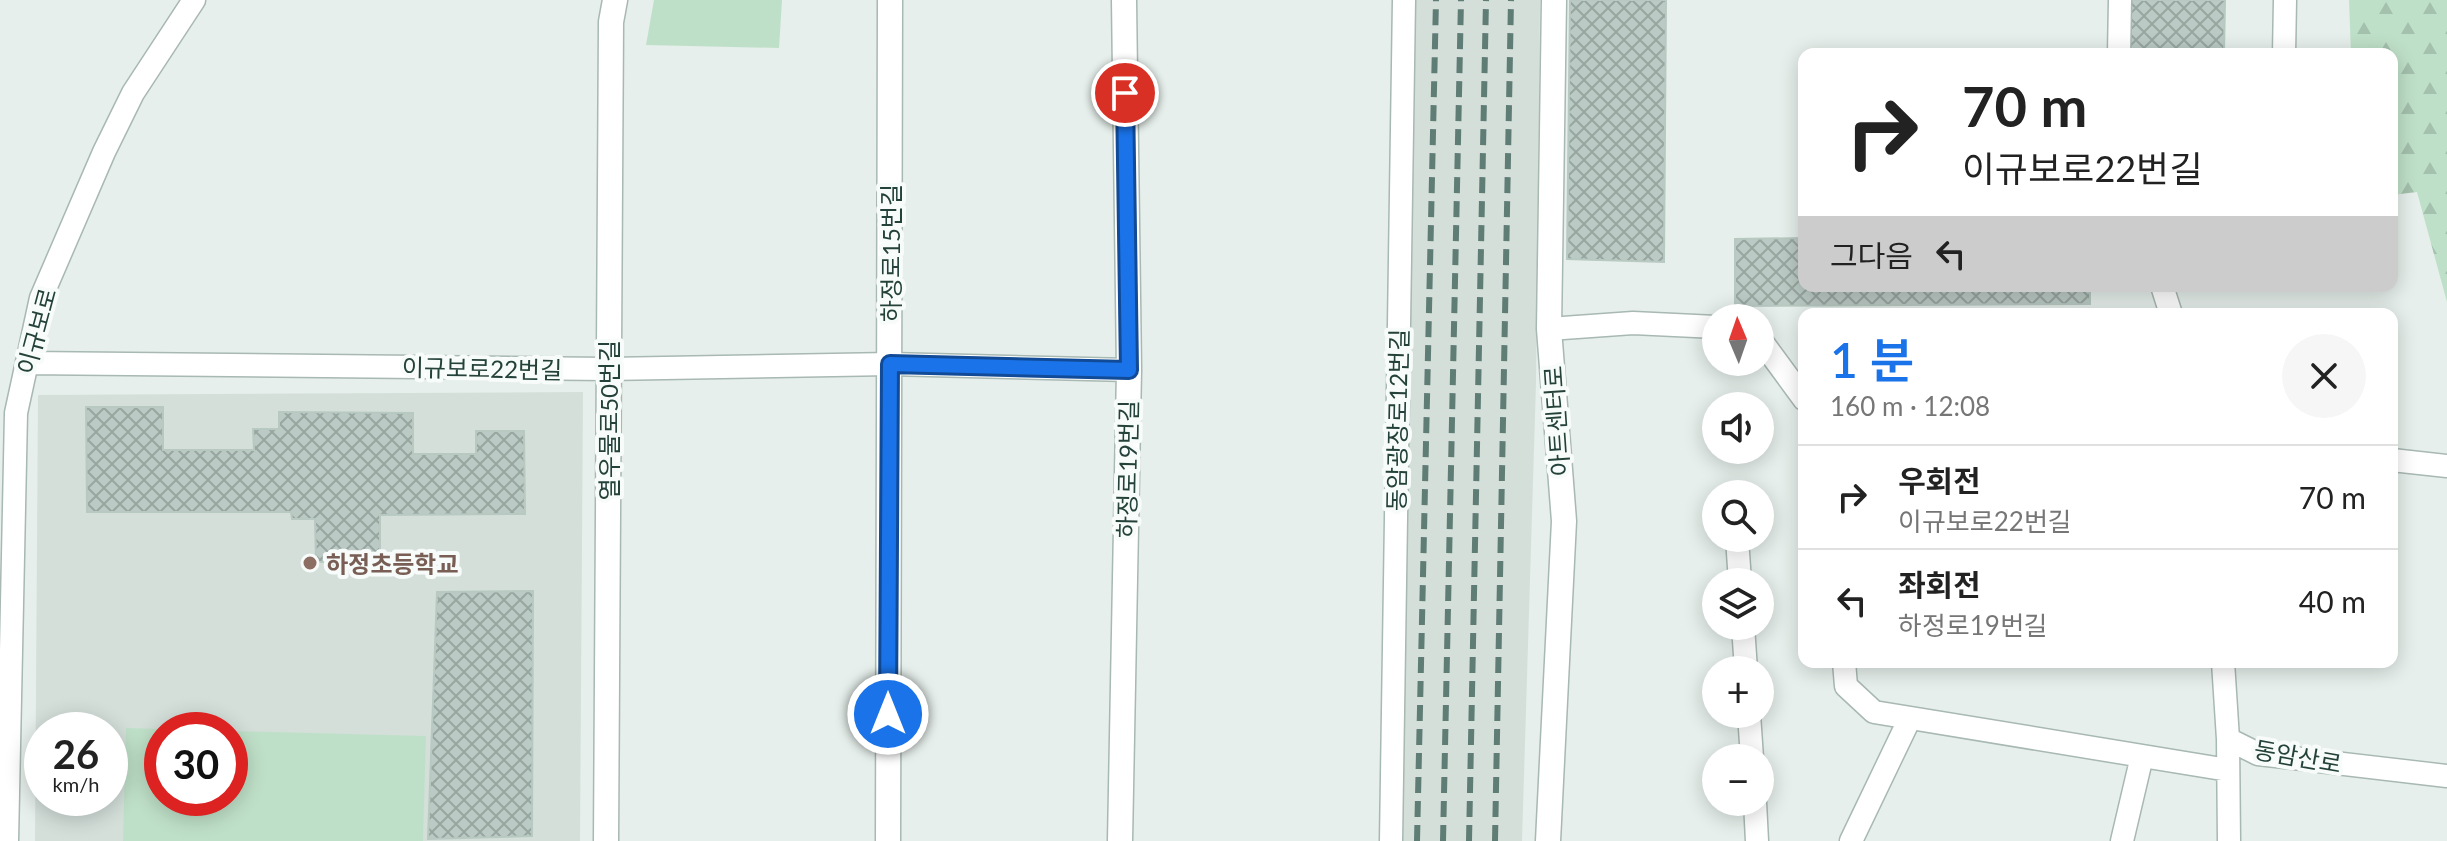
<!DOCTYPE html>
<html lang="ko">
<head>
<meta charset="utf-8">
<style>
  body { margin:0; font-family:Lato,"Noto Sans KR",sans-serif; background:#f6f6f6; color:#222; height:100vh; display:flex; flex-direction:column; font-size:30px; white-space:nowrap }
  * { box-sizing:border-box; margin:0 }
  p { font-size:26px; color:#767676 }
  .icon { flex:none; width:44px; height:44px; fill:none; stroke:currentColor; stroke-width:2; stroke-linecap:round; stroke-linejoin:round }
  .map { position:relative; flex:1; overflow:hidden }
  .side { position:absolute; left:1798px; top:308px; width:600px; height:360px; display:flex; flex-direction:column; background:#fff; border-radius:16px; box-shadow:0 4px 20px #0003 }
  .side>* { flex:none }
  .top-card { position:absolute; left:1798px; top:48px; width:600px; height:244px; border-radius:16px; box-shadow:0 4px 20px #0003; background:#fff; color:#222; overflow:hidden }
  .needle { width:52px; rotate:358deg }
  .fabs { position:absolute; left:1702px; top:304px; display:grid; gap:16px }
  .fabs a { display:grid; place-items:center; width:72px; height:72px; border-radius:50%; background:#fff; box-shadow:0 4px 20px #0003; font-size:40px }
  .speed { position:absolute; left:24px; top:712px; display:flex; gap:16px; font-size:40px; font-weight:700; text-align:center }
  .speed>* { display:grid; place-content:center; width:104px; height:104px; border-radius:50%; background:#fff; box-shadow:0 4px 20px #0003; line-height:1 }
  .speed small { font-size:20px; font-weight:400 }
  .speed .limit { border:12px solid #d22; background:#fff; color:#111 }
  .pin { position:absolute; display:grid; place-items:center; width:68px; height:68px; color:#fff; margin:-34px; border:4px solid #fff; border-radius:50%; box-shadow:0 2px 8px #0007 }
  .me { position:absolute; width:88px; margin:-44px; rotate:0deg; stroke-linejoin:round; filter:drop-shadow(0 0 6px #0008) }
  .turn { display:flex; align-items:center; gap:28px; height:168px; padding:0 32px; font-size:36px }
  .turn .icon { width:104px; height:104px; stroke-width:2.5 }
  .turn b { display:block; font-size:56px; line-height:68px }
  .then { display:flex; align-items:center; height:76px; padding:0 32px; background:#0003; gap:16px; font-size:30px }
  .round { display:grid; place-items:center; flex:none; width:84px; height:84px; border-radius:42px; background:#f6f6f6 }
  .summary { display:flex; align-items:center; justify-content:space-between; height:136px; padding:0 32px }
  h1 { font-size:48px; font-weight:600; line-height:60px; color:#1a73e8 }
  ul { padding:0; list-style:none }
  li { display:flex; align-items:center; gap:24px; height:104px; padding:0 32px; border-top:2px solid #e0e0e0 }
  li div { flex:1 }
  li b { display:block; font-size:30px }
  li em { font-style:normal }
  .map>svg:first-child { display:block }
  .built { fill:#d4dfda; fill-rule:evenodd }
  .green { fill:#bfe0c8 }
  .forest { fill:url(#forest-firs) }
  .building { fill:url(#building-cross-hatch); stroke:#b8c9c2; stroke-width:2 }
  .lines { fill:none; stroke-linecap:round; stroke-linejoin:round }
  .service-casing { stroke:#a8b8b2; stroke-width:25 }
  .minor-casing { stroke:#a8b8b2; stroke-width:27 }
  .tertiary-casing { stroke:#a8b8b2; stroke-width:27 }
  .service { stroke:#fff; stroke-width:22 }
  .minor { stroke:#fff; stroke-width:24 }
  .tertiary { stroke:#fff; stroke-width:24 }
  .rail { stroke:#5f7d75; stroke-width:6; stroke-dasharray:16 8; stroke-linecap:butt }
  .route-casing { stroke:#114b97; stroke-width:20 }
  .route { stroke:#1a73e8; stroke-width:14 }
  .education-dot { fill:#8d6e63; stroke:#f7fbf9; stroke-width:3 }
  .labels { text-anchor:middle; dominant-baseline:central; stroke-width:8; stroke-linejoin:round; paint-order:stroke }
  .street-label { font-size:24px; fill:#24423a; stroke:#f7fbf9 }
  .education-label { font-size:24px; font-weight:bold; fill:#785e54; stroke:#f7fbf9; text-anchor:start }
</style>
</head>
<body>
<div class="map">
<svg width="2447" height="841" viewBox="0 0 2447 841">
  <defs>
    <pattern id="forest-firs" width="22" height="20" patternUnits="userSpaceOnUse" patternTransform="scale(2)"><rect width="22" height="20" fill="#bfe0c8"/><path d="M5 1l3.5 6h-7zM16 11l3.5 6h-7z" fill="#a4c1ad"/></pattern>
    <pattern id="building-cross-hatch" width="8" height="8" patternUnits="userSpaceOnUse" patternTransform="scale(2)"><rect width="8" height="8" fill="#bbcac4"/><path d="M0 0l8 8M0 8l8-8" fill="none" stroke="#98a6a0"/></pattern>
  </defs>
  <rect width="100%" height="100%" fill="#e6efeb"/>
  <path class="built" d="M1411,0H1540L1536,383L1522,841H1397Z
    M583,392L580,841H35L38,395ZM42,730H110V798H42ZM162,730H230V798H162Z"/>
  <path class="green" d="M654,0H782L779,48L646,45Z
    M126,728L199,730H162V798H230V731L426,736L423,841H123Z"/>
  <path class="forest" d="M2349,0H2447V302L2417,192L2392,195V54H2351Z"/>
  <path class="building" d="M1570,0H1666L1664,262L1567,259Z
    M2130,0H2225L2224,54H2130Z
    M1804,238V286H2090V304L1735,306V239Z
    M86,407H163V450H254L253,429H279V412L413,413V454H476V431H524L525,514L380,515V561L316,562L315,519H292L291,512H87Z
    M533,591L532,836L428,839L437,592Z"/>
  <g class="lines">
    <defs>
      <path id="service" d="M2119,54L2120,0
        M2284,54L2285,0
        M2162,286L2171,314
        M1549,329L1633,323L1716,327
        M1760,339L1804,399
        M27,363L608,369L890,364L1129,370
        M2392,460L2447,466
        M1737,538L1740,582
        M1743,626L1746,670
        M1844,662L1846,686L1874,712L2228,770
        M2223,662L2228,739L2229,841
        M1749,714L1752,758
        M2228,739L2258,754L2447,776
        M1755,802L1757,841
        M7,841L16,413L41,298L104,152L133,93L194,0
        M1391,841L1404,0
        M1851,841L1910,718
        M2122,841L2142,756"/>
      <path id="minor" d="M606,841L611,22L615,0
        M888,841L890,0
        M1120,841L1129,370L1124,0"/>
      <path id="tertiary" d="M1548,841L1564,521L1549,329L1554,0"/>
    </defs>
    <use href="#service" class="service-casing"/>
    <use href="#minor" class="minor-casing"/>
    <use href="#tertiary" class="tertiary-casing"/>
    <use href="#service" class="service"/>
    <use href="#minor" class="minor"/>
    <use href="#tertiary" class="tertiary"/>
    <path class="rail" d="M1417,841L1436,0
      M1443,841L1461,0
      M1469,841L1486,0
      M1495,841L1511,0"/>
  </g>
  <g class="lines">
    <defs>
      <path id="route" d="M888,714L890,364L1129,370L1125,93"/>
    </defs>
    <use href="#route" class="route-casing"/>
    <use href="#route" class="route"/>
  </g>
  <circle class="education-dot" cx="310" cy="563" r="8"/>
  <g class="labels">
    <g class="street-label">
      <text transform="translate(890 253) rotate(-90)">하정로15번길</text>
      <text transform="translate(36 331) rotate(-75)">이규보로</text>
      <text transform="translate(482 368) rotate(1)">이규보로22번길</text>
      <text transform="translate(608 420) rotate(-90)">열우물로50번길</text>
      <text transform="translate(1397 420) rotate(-89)">동암광장로12번길</text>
      <text transform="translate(1556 421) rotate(-94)">아트센터로</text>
      <text transform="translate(1127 469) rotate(-89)">하정로19번길</text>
      <text transform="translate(2298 756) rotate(10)">동암산로</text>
    </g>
    <g class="education-label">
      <text x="326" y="563">하정초등학교</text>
    </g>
  </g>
</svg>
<div class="fabs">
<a><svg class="needle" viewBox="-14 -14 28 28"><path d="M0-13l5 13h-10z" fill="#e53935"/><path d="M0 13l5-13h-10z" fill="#767676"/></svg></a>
<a><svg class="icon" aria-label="sound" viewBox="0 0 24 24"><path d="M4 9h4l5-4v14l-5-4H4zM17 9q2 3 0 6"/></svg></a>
<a><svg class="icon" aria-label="search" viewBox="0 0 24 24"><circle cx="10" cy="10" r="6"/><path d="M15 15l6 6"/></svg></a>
<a><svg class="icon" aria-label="layers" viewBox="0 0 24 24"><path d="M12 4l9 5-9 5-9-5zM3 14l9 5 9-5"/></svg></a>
<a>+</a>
<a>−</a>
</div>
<div class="speed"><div>26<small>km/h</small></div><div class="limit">30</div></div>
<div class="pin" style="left:1125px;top:93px;background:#d93025"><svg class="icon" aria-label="arrive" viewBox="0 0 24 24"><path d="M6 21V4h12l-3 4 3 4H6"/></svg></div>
<svg class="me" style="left:888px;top:714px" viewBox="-20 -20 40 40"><circle r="17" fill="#1a73e8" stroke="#fff" stroke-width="3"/><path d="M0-11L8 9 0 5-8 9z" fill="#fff"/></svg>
<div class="top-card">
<div class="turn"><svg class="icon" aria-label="right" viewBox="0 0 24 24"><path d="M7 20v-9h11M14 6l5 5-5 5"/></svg><div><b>70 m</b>이규보로22번길</div></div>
<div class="then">그다음<svg class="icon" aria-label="left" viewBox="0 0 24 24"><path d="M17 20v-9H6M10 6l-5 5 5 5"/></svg></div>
</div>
<section class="side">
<div class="summary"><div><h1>1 분</h1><p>160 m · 12:08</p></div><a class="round"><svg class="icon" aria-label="close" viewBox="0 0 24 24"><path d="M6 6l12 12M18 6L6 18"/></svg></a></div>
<ul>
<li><svg class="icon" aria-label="right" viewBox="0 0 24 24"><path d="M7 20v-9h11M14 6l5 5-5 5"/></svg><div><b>우회전</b><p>이규보로22번길</p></div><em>70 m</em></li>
<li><svg class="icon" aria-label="left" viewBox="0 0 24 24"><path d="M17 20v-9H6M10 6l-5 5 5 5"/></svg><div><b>좌회전</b><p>하정로19번길</p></div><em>40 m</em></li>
</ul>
</section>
</div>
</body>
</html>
